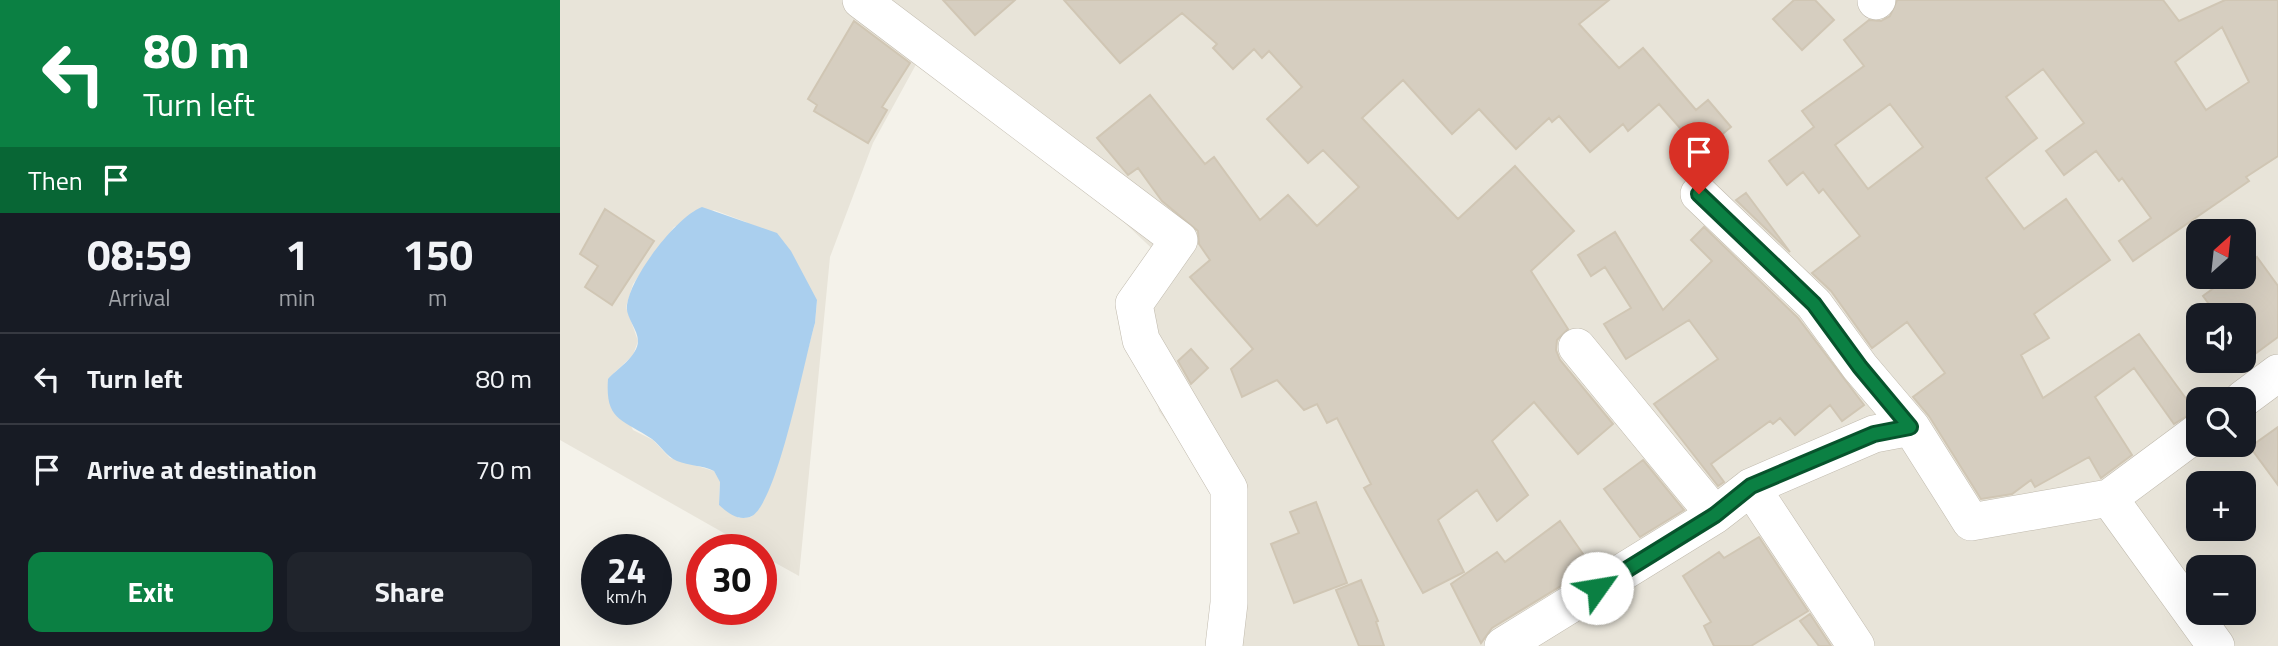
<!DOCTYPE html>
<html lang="en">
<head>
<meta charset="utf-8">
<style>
  body { margin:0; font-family:"Titillium Web",sans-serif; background:#20242c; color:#f1f3f6; height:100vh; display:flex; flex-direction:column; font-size:26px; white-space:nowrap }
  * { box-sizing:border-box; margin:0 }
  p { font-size:23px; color:#9ea1a6 }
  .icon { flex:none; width:38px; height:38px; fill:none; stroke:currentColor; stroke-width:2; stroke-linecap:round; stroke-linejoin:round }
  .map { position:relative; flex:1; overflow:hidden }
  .side { display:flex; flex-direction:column; background:#171b24; width:560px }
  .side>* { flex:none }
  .hud { background:#0b8043; color:#fff; overflow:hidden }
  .needle { width:46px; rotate:27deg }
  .tools { position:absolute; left:1626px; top:219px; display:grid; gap:14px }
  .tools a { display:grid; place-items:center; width:70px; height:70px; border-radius:14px; background:#171b24; box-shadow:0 7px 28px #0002; font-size:35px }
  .speed { position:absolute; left:21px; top:534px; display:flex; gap:14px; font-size:35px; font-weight:700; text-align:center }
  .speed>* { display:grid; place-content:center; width:91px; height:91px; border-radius:50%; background:#171b24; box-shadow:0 7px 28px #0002; line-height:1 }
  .speed small { font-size:18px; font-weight:400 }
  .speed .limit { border:10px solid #d22; background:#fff; color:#111 }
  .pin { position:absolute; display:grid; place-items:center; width:60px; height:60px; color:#fff; margin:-72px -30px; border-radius:50% 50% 50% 0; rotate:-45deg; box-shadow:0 0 7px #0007 }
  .pin .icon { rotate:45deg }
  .me { position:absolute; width:77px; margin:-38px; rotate:58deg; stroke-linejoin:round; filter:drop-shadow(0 0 5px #0008) }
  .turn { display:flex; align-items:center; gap:24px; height:147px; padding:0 28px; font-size:32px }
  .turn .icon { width:91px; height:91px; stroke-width:2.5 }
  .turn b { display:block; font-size:49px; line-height:60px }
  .then { display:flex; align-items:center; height:66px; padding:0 28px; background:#0003; gap:14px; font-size:26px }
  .eta { display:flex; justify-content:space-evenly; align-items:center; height:119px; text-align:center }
  .eta b { font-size:42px; font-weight:700; line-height:49px }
  .primary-button { display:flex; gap:14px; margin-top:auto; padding:14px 28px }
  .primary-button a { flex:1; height:80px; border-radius:14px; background:#0b8043; color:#fff; font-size:28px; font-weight:700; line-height:80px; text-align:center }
  .primary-button a+a { background:#20242c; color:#f1f3f6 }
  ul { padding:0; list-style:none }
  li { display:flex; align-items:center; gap:21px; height:91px; padding:0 28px; border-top:2px solid #363941 }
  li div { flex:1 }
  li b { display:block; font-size:26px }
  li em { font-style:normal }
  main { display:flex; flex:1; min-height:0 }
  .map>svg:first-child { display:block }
  .residential { fill:#e8e4d9; fill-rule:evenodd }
  .water { fill:#aacfee }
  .building { fill:#d6cec0; stroke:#d0c6b4; stroke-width:2; fill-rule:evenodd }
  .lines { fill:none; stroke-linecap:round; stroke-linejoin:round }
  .street-casing { stroke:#c0baad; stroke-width:38 }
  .street { stroke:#fff; stroke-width:37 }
  .route-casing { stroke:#07532c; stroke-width:18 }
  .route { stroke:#0b8043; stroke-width:12 }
</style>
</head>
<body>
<main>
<section class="side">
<div class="hud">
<div class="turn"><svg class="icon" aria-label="left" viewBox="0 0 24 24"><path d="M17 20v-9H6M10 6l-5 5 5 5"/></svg><div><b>80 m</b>Turn left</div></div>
<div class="then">Then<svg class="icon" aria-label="arrive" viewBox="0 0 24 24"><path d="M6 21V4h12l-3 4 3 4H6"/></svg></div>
</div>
<div class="eta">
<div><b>08:59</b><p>Arrival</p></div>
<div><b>1</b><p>min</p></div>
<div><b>150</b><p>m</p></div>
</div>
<ul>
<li><svg class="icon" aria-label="left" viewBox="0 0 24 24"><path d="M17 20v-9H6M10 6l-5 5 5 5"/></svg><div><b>Turn left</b></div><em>80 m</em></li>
<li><svg class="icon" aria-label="arrive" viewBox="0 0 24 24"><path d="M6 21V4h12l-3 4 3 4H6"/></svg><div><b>Arrive at destination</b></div><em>70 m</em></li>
</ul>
<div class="primary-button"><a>Exit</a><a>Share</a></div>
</section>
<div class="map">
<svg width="1718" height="646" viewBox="0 0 1718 646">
  <rect width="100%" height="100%" fill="#f4f2ea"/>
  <path class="residential" d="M0,0H1718V646H655L661,497L599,411L587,361L568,333L602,258L370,39L313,143L270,257L239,576L201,555V550L192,549L0,440ZM154,210L186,222L257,301L255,323L237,390L199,509L191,517L179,518L159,505L160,481L154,471L110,458L93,440L73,430L48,379L73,355L78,341L66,307L73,284L114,227ZM1638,231H1684V276H1638ZM1638,315H1684V360H1638ZM1638,399H1684V444H1638ZM1638,483H1684V528H1638ZM1638,567H1684V612H1638Z"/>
  <path class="water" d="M142,207L217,233L231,251L257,300L255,323C245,357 218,501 192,516C179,522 168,513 159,505L160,482L154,471C142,465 129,466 117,461C106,456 101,446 92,439C62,419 45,421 48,379C57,369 78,356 78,341C78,329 65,317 67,305C71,276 116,217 142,207Z"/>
  <path class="building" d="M383,0H455L415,35Z
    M504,0H1049L1019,24L1059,68L1083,48L1136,110L1148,100L1171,127L1141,152L1099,104L1068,131L1063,124L1030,152L999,116L992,122L989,118L956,149L919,109L892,134L843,80L802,118L898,219L955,166L1014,231L971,271L1008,329L997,340L996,350L1000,360L1053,424L1018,454L974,402L932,441L968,495L937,521L917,490L878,520L904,572L863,593L804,488L811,484L777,418L767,423L757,404L744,410L717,380L682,397L671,369L693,349L630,277L650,260L639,244L638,231L602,201L578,168L568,175L537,138L590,95L645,164L654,157L700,220L728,195L757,226L799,187L763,150L748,163L707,119L742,87L709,51L702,58L694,49L673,69L653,48L657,44L622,13L560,63Z
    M1234,0H1255L1274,20L1242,50L1213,19Z
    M1337,0H1603L1619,21L1665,0H1718V156L1686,177L1689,181L1573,261L1559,241L1591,218L1562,178L1559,181L1536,151L1504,175L1486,151L1524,123L1483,69L1446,97L1477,138L1426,178L1464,229L1506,199L1550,260L1474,314L1489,338L1461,355L1483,398L1579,334L1635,411L1614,424L1574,368L1535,397L1572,455L1541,478L1529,457L1475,487L1471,480L1452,494L1421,499L1369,416L1353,397L1385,373L1347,322L1312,348L1271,291L1252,273L1300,236L1263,189L1259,193L1243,172L1227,185L1209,161L1254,127L1242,111L1304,66L1284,40L1309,20L1321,21L1330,16ZM1662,27L1689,82L1646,110L1615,62ZM1330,104L1363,147L1308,189L1275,145Z
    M294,21L350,63L322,107L327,110L308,143L254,111L257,105L248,99Z
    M1186,193L1230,252L1176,200Z
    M45,209L94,241L52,305L25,287L38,266L20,254Z
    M1144,227L1238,318L1304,405L1282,421L1270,405L1235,435L1220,418L1213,424L1210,421L1151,464L1164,482L1158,486L1094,404L1158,359L1129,320L1066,359L1044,324L1071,308L1045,267L1031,276L1018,255L1055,232L1103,310L1152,261L1131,240Z
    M1697,257L1718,286V337L1684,362V315H1657L1643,296L1670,276H1684V267Z
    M631,349L648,368L631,384L618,361Z
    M1718,427V485L1690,447Z
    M1083,460L1124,510L1080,537L1044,489Z
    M756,502L787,583L734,603L711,544L739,533L730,512Z
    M1000,521L1032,567L932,628L921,643L891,584L937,552L945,562Z
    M1199,537L1248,611L1191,646H1154L1144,626L1151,622L1123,576L1159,552L1164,558Z
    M801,580L818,621L816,622L824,646H799L776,590Z
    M1250,614L1271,646H1259L1240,621Z"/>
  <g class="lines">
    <defs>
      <path id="street" d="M301,0L619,240L574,304L581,340L669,489V603L664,646
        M1316,1L1317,0
        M1139,194L1254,304L1300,367L1351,427
        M1017,347L1155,515
        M1683,399L1718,373
        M1191,487L1296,646
        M1549,498L1656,646
        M943,646L1155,515L1191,487L1314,434L1351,427L1411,522L1549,498L1638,432"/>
    </defs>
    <use href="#street" class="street-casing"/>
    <use href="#street" class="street"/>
  </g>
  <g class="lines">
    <defs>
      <path id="route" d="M1037,588L1155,515L1191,486L1314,434L1350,427L1300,367L1254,304L1139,194"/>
    </defs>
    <use href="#route" class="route-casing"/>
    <use href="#route" class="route"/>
  </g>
</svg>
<div class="tools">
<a><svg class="needle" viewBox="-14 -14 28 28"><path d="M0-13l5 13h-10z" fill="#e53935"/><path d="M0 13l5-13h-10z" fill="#9ea1a6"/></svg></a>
<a><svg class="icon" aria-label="sound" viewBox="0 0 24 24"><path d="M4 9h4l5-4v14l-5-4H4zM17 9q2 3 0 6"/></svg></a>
<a><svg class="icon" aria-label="search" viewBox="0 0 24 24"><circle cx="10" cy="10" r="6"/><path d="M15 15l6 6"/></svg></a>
<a>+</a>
<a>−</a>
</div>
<div class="speed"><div>24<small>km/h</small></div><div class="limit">30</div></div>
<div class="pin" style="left:1139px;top:194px;background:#d93025"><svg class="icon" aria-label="arrive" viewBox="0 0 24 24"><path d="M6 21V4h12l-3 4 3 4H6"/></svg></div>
<svg class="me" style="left:1037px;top:588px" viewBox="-20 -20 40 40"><circle r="19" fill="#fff"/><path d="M0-13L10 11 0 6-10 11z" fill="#0b8043"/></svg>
</div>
</main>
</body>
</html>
